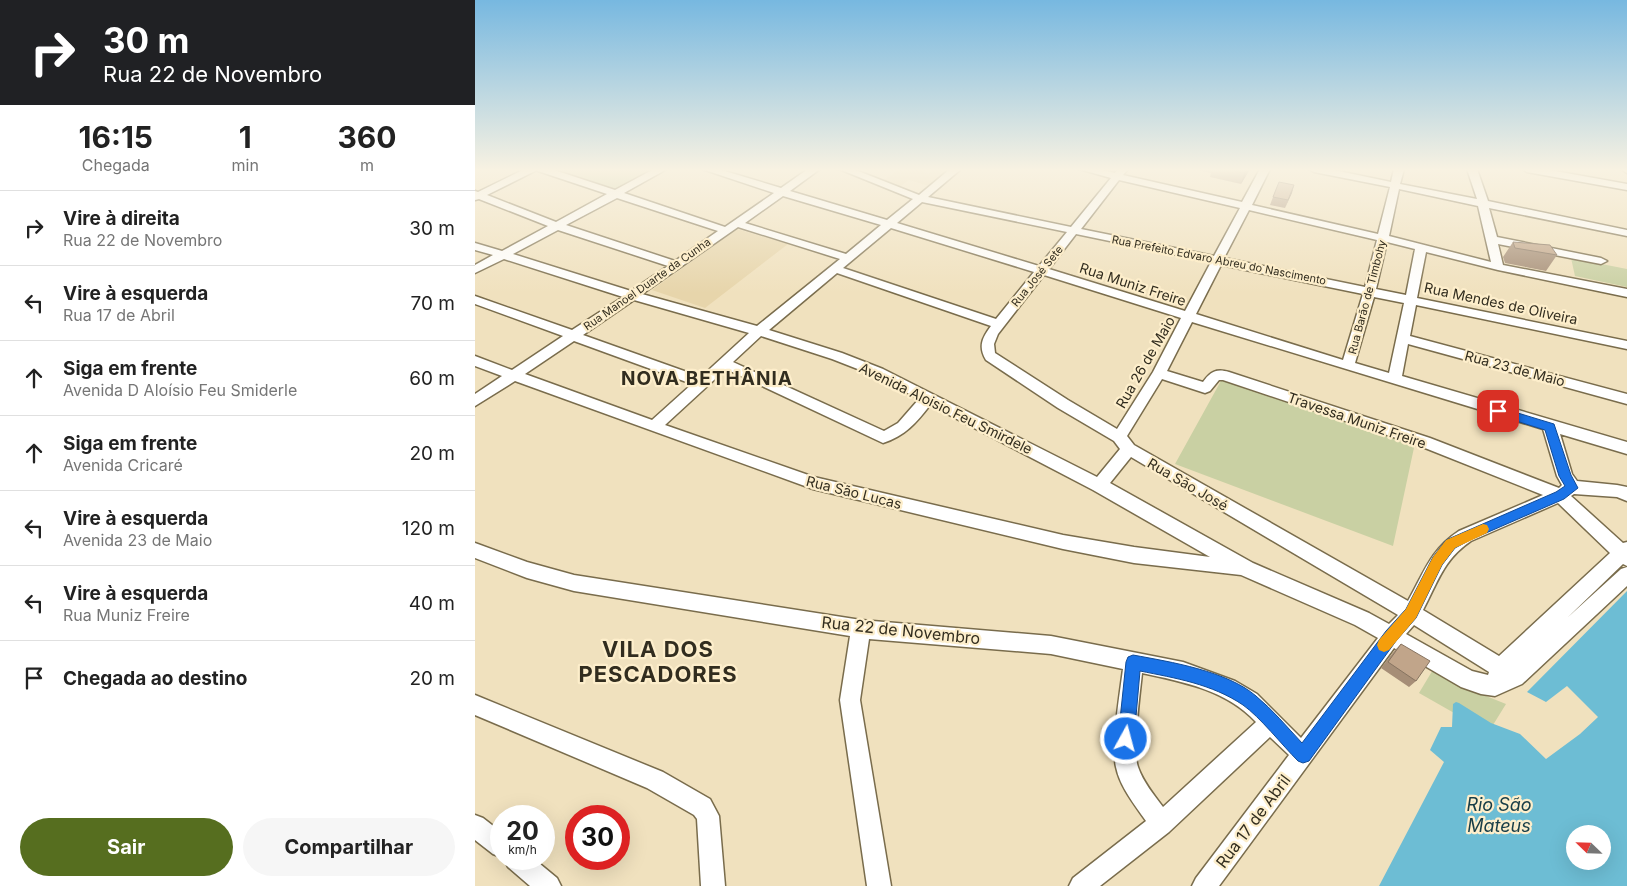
<!DOCTYPE html>
<html lang="pt">
<head>
<meta charset="utf-8">
<style>
  body { margin:0; font-family:Inter,sans-serif; background:#f6f6f6; color:#222; height:100vh; display:flex; flex-direction:column; font-size:19px; white-space:nowrap }
  * { box-sizing:border-box; margin:0 }
  p { font-size:16px; color:#767676 }
  .icon { flex:none; width:28px; height:28px; fill:none; stroke:currentColor; stroke-width:2; stroke-linecap:round; stroke-linejoin:round }
  .map { position:relative; flex:1; overflow:hidden }
  .drawer { display:flex; flex-direction:column; background:#fff; width:475px }
  .drawer>* { flex:none }
  .top-card { background:#202124; color:#fff; overflow:hidden }
  .needle { width:32px; rotate:293deg }
  .fabs { position:absolute; left:1091px; top:825px; display:grid; gap:10px }
  .fabs a { display:grid; place-items:center; width:45px; height:45px; border-radius:50%; background:#fff; box-shadow:0 5px 20px #0002; font-size:25px }
  .speed { position:absolute; left:15px; top:805px; display:flex; gap:10px; font-size:25px; font-weight:700; text-align:center }
  .speed>* { display:grid; place-content:center; width:65px; height:65px; border-radius:50%; background:#fff; box-shadow:0 5px 20px #0002; line-height:1 }
  .speed small { font-size:12px; font-weight:400 }
  .speed .limit { border:8px solid #d22; background:#fff; color:#111 }
  .pin { position:absolute; display:grid; place-items:center; width:42px; height:42px; color:#fff; margin:-21px; border-radius:10px; box-shadow:0 2px 8px #0006 }
  .me { position:absolute; width:55px; margin:-28px; rotate:7deg; stroke-linejoin:round; filter:drop-shadow(0 0 4px #0008) }
  .turn { display:flex; align-items:center; gap:18px; height:105px; padding:0 20px; font-size:22px }
  .turn .icon { width:65px; height:65px; stroke-width:2.5 }
  .turn b { display:block; font-size:35px; line-height:42px }
  .eta { display:flex; justify-content:space-evenly; align-items:center; height:85px; text-align:center }
  .eta b { font-size:30px; font-weight:700; line-height:35px }
  .cta { display:flex; gap:10px; margin-top:auto; padding:10px 20px }
  .cta a { flex:1; height:58px; border-radius:30px; background:#566e1f; color:#fff; font-size:20px; font-weight:700; line-height:58px; text-align:center }
  .cta a+a { background:#f6f6f6; color:#222 }
  ul { padding:0; list-style:none }
  li { display:flex; align-items:center; gap:15px; height:75px; padding:0 20px; border-top:1px solid #e0e0e0 }
  li div { flex:1 }
  li b { display:block; font-size:19px }
  li em { font-style:normal }
  main { display:flex; flex:1; min-height:0 }
  .map>svg:first-child { display:block }
  .built { fill:#e7d5ab }
  .green { fill:#c9d0a3 }
  .water { fill:#6dbdd4; fill-rule:evenodd }
  .lines { fill:none; stroke-linecap:round; stroke-linejoin:round }
  .minor-casing { stroke:#796c4c; stroke-width:3 }
  .minor { fill:#fff; fill-rule:evenodd }
  .wall { fill:#a68e77 }
  .shaded-wall { fill:#877461 }
  .building { fill:#c1a58a; stroke:#877461 }
  .route { fill:#1a73e8; stroke:#114b97 }
  .slow { fill:#f59e0b }
  .labels { text-anchor:middle; dominant-baseline:central; stroke-width:4.5; stroke-linejoin:round; paint-order:stroke }
  .far-street-label { font-size:11px; fill:#322d1f; stroke:#fdeecb }
  .street-label { font-size:14px; fill:#322d1f; stroke:#fdeecb }
  .near-street-label { font-size:16px; fill:#322d1f; stroke:#fdeecb }
  .near-water-label { font-size:18px; font-style:italic; fill:#173d47; stroke:#fdeecb }
  .district-label { font-size:19px; font-weight:bold; letter-spacing:1px; fill:#322d1f; stroke:#fdeecb }
  .near-district-label { font-size:22px; font-weight:bold; letter-spacing:1px; fill:#322d1f; stroke:#fdeecb }
</style>
</head>
<body>
<main>
<section class="drawer">
<div class="top-card">
<div class="turn"><svg class="icon" aria-label="right" viewBox="0 0 24 24"><path d="M7 20v-9h11M14 6l5 5-5 5"/></svg><div><b>30 m</b>Rua 22 de Novembro</div></div>
</div>
<div class="eta">
<div><b>16:15</b><p>Chegada</p></div>
<div><b>1</b><p>min</p></div>
<div><b>360</b><p>m</p></div>
</div>
<ul>
<li><svg class="icon" aria-label="right" viewBox="0 0 24 24"><path d="M7 20v-9h11M14 6l5 5-5 5"/></svg><div><b>Vire à direita</b><p>Rua 22 de Novembro</p></div><em>30 m</em></li>
<li><svg class="icon" aria-label="left" viewBox="0 0 24 24"><path d="M17 20v-9H6M10 6l-5 5 5 5"/></svg><div><b>Vire à esquerda</b><p>Rua 17 de Abril</p></div><em>70 m</em></li>
<li><svg class="icon" aria-label="ahead" viewBox="0 0 24 24"><path d="M12 20V5M6 11l6-6 6 6"/></svg><div><b>Siga em frente</b><p>Avenida D Aloísio Feu Smiderle</p></div><em>60 m</em></li>
<li><svg class="icon" aria-label="ahead" viewBox="0 0 24 24"><path d="M12 20V5M6 11l6-6 6 6"/></svg><div><b>Siga em frente</b><p>Avenida Cricaré</p></div><em>20 m</em></li>
<li><svg class="icon" aria-label="left" viewBox="0 0 24 24"><path d="M17 20v-9H6M10 6l-5 5 5 5"/></svg><div><b>Vire à esquerda</b><p>Avenida 23 de Maio</p></div><em>120 m</em></li>
<li><svg class="icon" aria-label="left" viewBox="0 0 24 24"><path d="M17 20v-9H6M10 6l-5 5 5 5"/></svg><div><b>Vire à esquerda</b><p>Rua Muniz Freire</p></div><em>40 m</em></li>
<li><svg class="icon" aria-label="arrive" viewBox="0 0 24 24"><path d="M6 21V4h12l-3 4 3 4H6"/></svg><div><b>Chegada ao destino</b></div><em>20 m</em></li>
</ul>
<div class="cta"><a>Sair</a><a>Compartilhar</a></div>
</section>
<div class="map">
<svg width="1152" height="886" viewBox="0 0 1152 886">
  <rect width="100%" height="100%" fill="#f0e1be"/>
  <path class="built" d="M424,169H443L453,174L459,169L473,171L454,186L434,180L423,188L405,183Z
    M262,229L313,244L230,308L177,290Z"/>
  <path class="green" d="M78,169H177L141,190Z
    M1096,258L1152,269V287L1100,276Z
    M747,379L940,443L918,546L700,464Z
    M959,668L991,688L1031,704L1018,725L1002,726L944,693Z"/>
  <path class="water" d="M1152,591V886H904L969,762L955,750L966,727H977L978,704L981,702L984,703L1016,723L1045,734L1071,759L1105,734L1123,717L1092,686L1071,702L1052,692ZM1100,834H1128V861H1100Z"/>
  <g class="lines">
    <defs>
      <path id="minor" d="M50,169H76L140,190L179,169H192L149,193L250,227L299,193L227,169H243L306,188L333,169H345L315,191L412,220L438,199L364,169H378L444,195L475,169H486L453,197L596,227L636,178L604,169H623L640,173L643,169H653L648,175L767,202L785,169H795L777,205L903,234L915,187L839,172L834,169H854L916,182L919,169H929L925,184L1002,199L992,169H1002L1013,201L1152,230V236L1014,208L1022,237L1126,258L1132,261L1126,264L1023,244L1028,265L1152,289V297L1023,270L951,252L942,298L1152,341V349L941,305L935,336L1152,394V404L933,344L927,376L1152,442V454L1085,434L1097,474L1102,481L1142,485L1152,487V501L1142,497L1099,494L1096,496L1148,543L1152,542V566L1148,564L1092,618L1146,569L1152,567V586L1047,684L1020,696L1006,694L986,687L919,648L744,886H717L721,878L814,755L795,737L694,832L625,886H594L598,878L671,821C660,805 645,787 641,767C636,746 645,693 648,669L576,654L394,639L385,700L416,886H392L365,700L375,636L99,591L52,578L0,558V543L52,562L99,575L386,620L576,636L708,662L760,681L782,694L826,738L903,638L880,625L766,575L659,563L588,549L338,489L40,381L0,406V394L27,376L0,366V356L37,370L88,336L0,304V296L97,330L148,297L29,259L0,273V265L18,255L0,250V243L27,251L73,226L4,199L0,200V191L3,192ZM62,170L63,171L132,194L81,222L12,195ZM644,180L765,208L739,256L606,229ZM924,189L1003,206L1016,262L914,236ZM308,196L406,225L371,254L270,223ZM142,198L243,231L200,261L91,225ZM447,202L592,232L564,266L422,223ZM774,210L902,240L890,287L749,258ZM263,227L365,259L282,326L167,294ZM416,228L559,272L521,319L368,268ZM83,230L193,266L156,291L38,254ZM601,234L736,262L710,311L574,269ZM912,242L940,249L931,295L901,289ZM746,265L888,294L868,360L721,314ZM362,273L516,326C507,338 503,347 511,360L583,408L639,441L645,449L622,477L408,369L367,353L294,330ZM569,275L706,318L678,372L642,429L593,400L520,353L519,344L523,334ZM899,297L929,303L914,373L880,363ZM159,300L274,333L226,377L108,335ZM717,322L1068,429L1082,476L1087,485L1084,488L955,438L754,372C741,368 735,372 728,382L692,371ZM286,336L357,359L398,375L444,399L423,423L409,431L258,362ZM99,341L217,384L177,420L50,374ZM251,369L408,443C430,436 442,422 455,405L618,490L735,557L659,547L588,535L339,477L190,425ZM687,379L730,393L735,391L744,380H748L945,446L1068,495L984,531C955,550 949,573 933,601L659,445L652,436ZM656,457L923,615L914,624L894,613L778,563L635,483ZM1083,503L1135,553L1024,656L948,610C963,582 968,560 996,541ZM939,625L1014,672L1013,675L997,671L931,634ZM667,673C709,682 751,690 781,722L688,807C679,795 668,782 663,767C657,751 665,693 667,673Z
        M1047,169H1069L1152,184V190L1052,172Z
        M1146,169H1152V173Z
        M0,695L188,772L235,799L244,816L250,886H226L222,819L219,815L172,788L0,715Z
        M0,815L8,818L26,832V857L18,854L0,840Z
        M29,859H59L82,878L86,886H55L33,867Z"/>
    </defs>
    <use href="#minor" class="minor-casing"/>
    <use href="#minor" class="minor"/>
  </g>
  <path class="wall" d="M719,169H775L766,184L735,177L736,173Z
    M819,185L810,208L795,205L798,197Z
    M1038,242L1082,255L1071,271L1030,263L1028,257Z
    M926,644L941,681L934,687L906,668L920,650Z"/>
  <path class="shaded-wall" d="M771,169H775L766,184L769,173Z
    M819,185L817,193L810,208L813,200Z"/>
  <path class="building" d="M752,169H771L769,173Z
    M804,182L819,185L813,200L798,197Z
    M1038,242L1075,245L1082,255L1040,248Z
    M926,644L955,661L941,681L913,662Z"/>
  <linearGradient id="sky" x2="0" y2="1"><stop stop-color="#77b8e0"/><stop offset="0.58" stop-color="#f8f2e2"/><stop offset="1" stop-color="#f8f2e2" stop-opacity="0"/></linearGradient>
  <rect width="1152" height="293" fill="url(#sky)"/>
  <path class="route" d="M1023,407L1079,424L1096,475L1103,488L1089,499L995,540L980,548L967,565L941,618L921,641L834,761L828,763L823,761C807,745 785,717 768,705C737,684 700,678 665,671L659,739L656,744L651,747L645,744L643,739L651,662L653,657L658,655C696,662 752,671 781,696C798,710 812,727 827,743L911,631L931,609L958,557L971,540L1081,492L1090,486L1084,476L1070,430L1019,414L1018,411L1019,408Z"/>
  <path class="slow" d="M1008,524L1012,525L1014,529L1012,533L980,548L967,565L941,618L914,650L909,652L904,650L902,645L904,640L931,609L958,557L971,540Z"/>
  <g class="labels">
    <g class="far-street-label">
      <text transform="translate(744 260) rotate(11)">Rua Prefeito Edvaro Abreu do Nascimento</text>
      <text transform="translate(562 276) rotate(-51)">Rua José Sete</text>
      <text transform="translate(172 284) rotate(-35)">Rua Manoel Duarte da Cunha</text>
      <text transform="translate(892 297) rotate(-75)">Rua Barão de Timbohy</text>
    </g>
    <g class="street-label">
      <text transform="translate(658 284) rotate(18)">Rua Muniz Freire</text>
      <text transform="translate(1026 303) rotate(12)">Rua Mendes de Oliveira</text>
      <text transform="translate(670 362) rotate(-60)">Rua 26 de Maio</text>
      <text transform="translate(1040 368) rotate(15)">Rua 23 de Maio</text>
      <text transform="translate(471 408) rotate(26)">Avenida Aloisio Feu Smirdele</text>
      <text transform="translate(882 420) rotate(19)">Travessa Muniz Freire</text>
      <text transform="translate(713 484) rotate(30)">Rua São José</text>
      <text transform="translate(379 492) rotate(14)">Rua São Lucas</text>
    </g>
    <g class="near-street-label">
      <text transform="translate(426 630) rotate(6)">Rua 22 de Novembro</text>
      <text transform="translate(778 821) rotate(-53)">Rua 17 de Abril</text>
    </g>
    <g class="near-water-label">
      <text x="1024" y="804">Rio São<tspan x="1024" dy="21">Mateus</tspan></text>
    </g>
    <g class="district-label">
      <text x="232" y="378">NOVA BETHÂNIA</text>
    </g>
    <g class="near-district-label">
      <text x="183" y="649">VILA DOS<tspan x="183" dy="25">PESCADORES</tspan></text>
    </g>
  </g>
</svg>
<div class="fabs">
<a><svg class="needle" viewBox="-14 -14 28 28"><path d="M0-13l5 13h-10z" fill="#e53935"/><path d="M0 13l5-13h-10z" fill="#767676"/></svg></a>
</div>
<div class="speed"><div>20<small>km/h</small></div><div class="limit">30</div></div>
<div class="pin" style="left:1023px;top:411px;background:#d93025"><svg class="icon" aria-label="arrive" viewBox="0 0 24 24"><path d="M6 21V4h12l-3 4 3 4H6"/></svg></div>
<svg class="me" style="left:651px;top:739px" viewBox="-20 -20 40 40"><circle r="17" fill="#1a73e8" stroke="#fff" stroke-width="3"/><path d="M0-11L8 9 0 5-8 9z" fill="#fff"/></svg>
</div>
</main>
</body>
</html>
